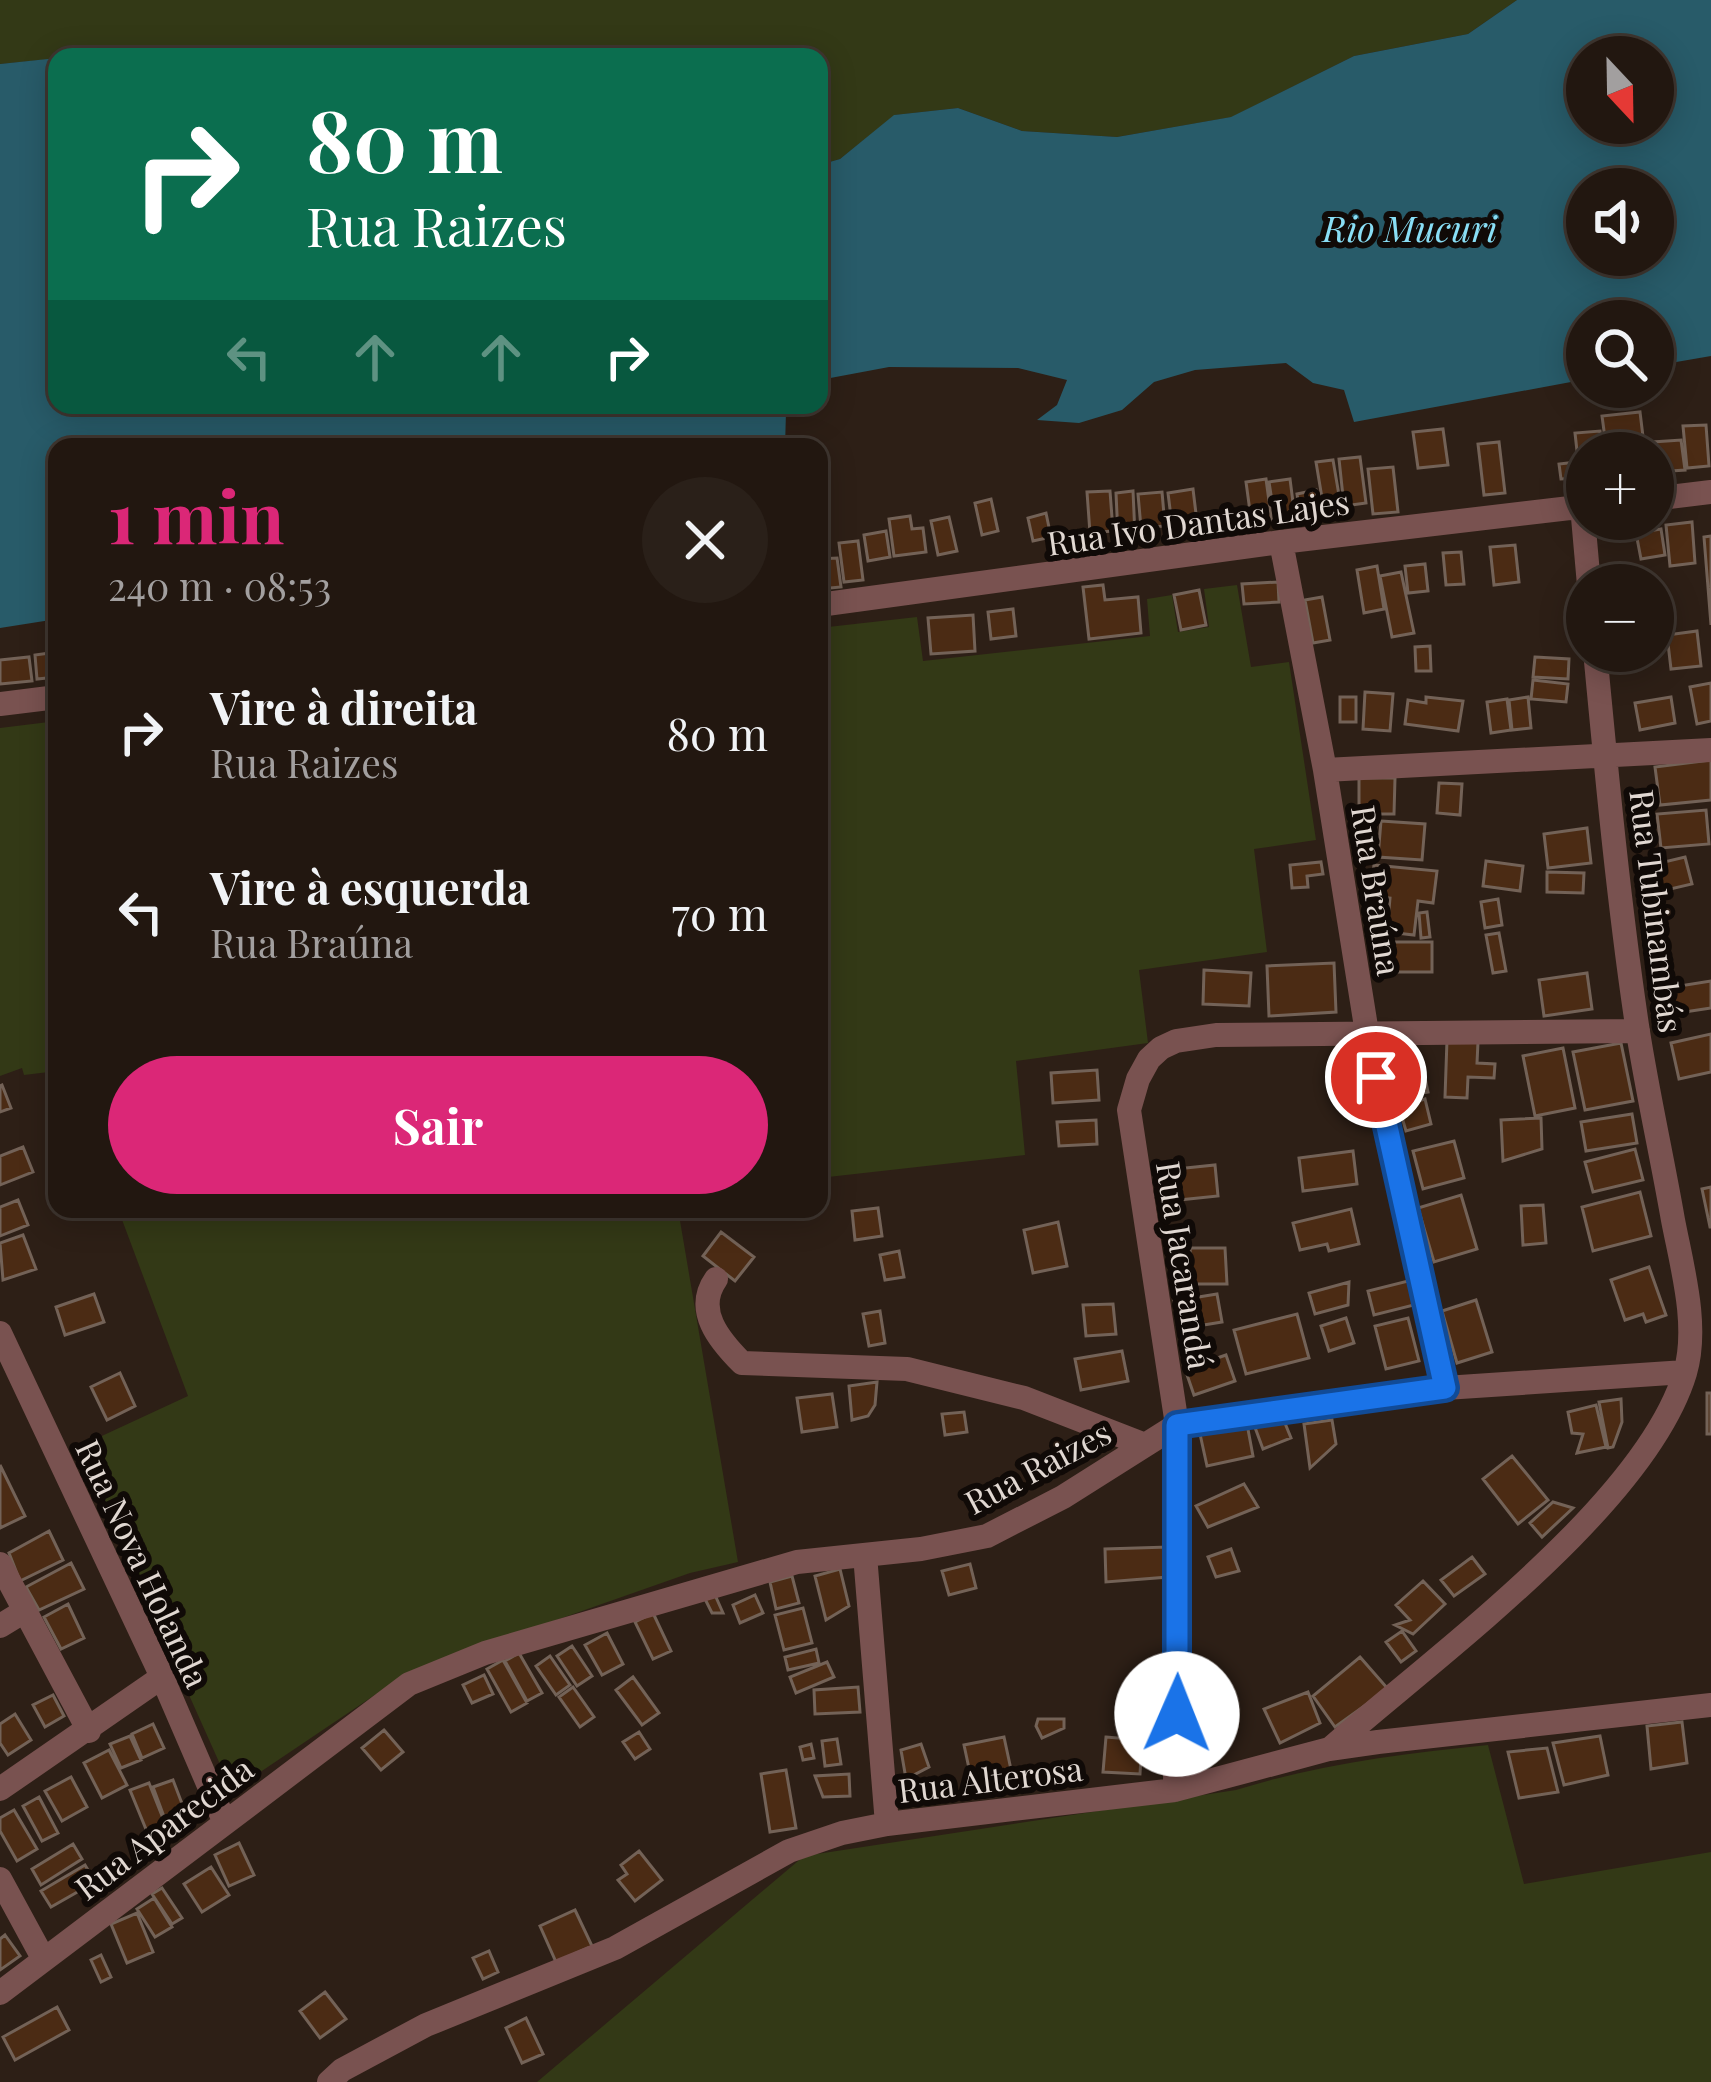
<!DOCTYPE html>
<html lang="pt">
<head>
<meta charset="utf-8">
<style>
  body { margin:0; font-family:"Playfair Display",serif; background:#2a2019; color:#f1f3f6; height:100vh; display:flex; flex-direction:column; font-size:45px; white-space:nowrap }
  * { box-sizing:border-box; margin:0 }
  p { font-size:39px; color:#a29f9f }
  .icon { flex:none; width:66px; height:66px; fill:none; stroke:currentColor; stroke-width:2; stroke-linecap:round; stroke-linejoin:round }
  .map { position:relative; flex:1; overflow:hidden }
  .sheet { position:absolute; left:48px; top:438px; width:780px; height:780px; display:flex; flex-direction:column; background:#221710; border-radius:24px; box-shadow:0 6px 30px #0003,0 0 0 3px #3f3630 }
  .sheet>* { flex:none }
  .hud { position:absolute; left:48px; top:48px; width:780px; height:366px; border-radius:24px; box-shadow:0 6px 30px #0003,0 0 0 3px #3f3630; background:#0b6e4f; color:#fff; overflow:hidden }
  .needle { width:78px; rotate:158deg }
  .tools { position:absolute; left:1566px; top:36px; display:grid; gap:24px }
  .tools a { display:grid; place-items:center; width:108px; height:108px; border-radius:50%; background:#221710; box-shadow:0 6px 30px #0003,0 0 0 3px #3f3630; font-size:60px }
  .pin { position:absolute; display:grid; place-items:center; width:102px; height:102px; color:#fff; margin:-51px; border:6px solid #fff; border-radius:50%; box-shadow:0 3px 12px #0007 }
  .me { position:absolute; width:132px; margin:-66px; rotate:1deg; stroke-linejoin:round; filter:drop-shadow(0 0 9px #0008) }
  .turn { display:flex; align-items:center; gap:42px; height:252px; padding:0 60px; font-size:54px }
  .turn .icon { width:156px; height:156px; stroke-width:2.5 }
  .turn b { display:block; font-size:84px; line-height:102px }
  .lanes { display:flex; align-items:center; height:114px; padding:0 60px; background:#0003; justify-content:center; gap:60px; direction:ltr }
  .lanes .off { opacity:.35 }
  .round { display:grid; place-items:center; flex:none; width:126px; height:126px; border-radius:63px; background:#2a2019 }
  .head { display:flex; align-items:center; justify-content:space-between; height:204px; padding:0 60px }
  h1 { font-size:72px; font-weight:700; line-height:90px; color:#db2777 }
  .primary-button { display:flex; gap:24px; margin-top:auto; padding:24px 60px }
  .primary-button a { flex:1; height:138px; border-radius:72px; background:#db2777; color:#fff; font-size:48px; font-weight:700; line-height:138px; text-align:center }
  ul { padding:0; list-style:none }
  li { display:flex; align-items:center; gap:36px; height:180px; padding:0 60px }
  li div { flex:1 }
  li b { display:block; font-size:45px }
  li em { font-style:normal }
  .map>svg:first-child { display:block }
  .green { fill:#333916 }
  .water { fill:#285b69; fill-rule:evenodd }
  .building { fill:#4b2b14; stroke:#736257; stroke-width:3 }
  .lines { fill:none; stroke-linecap:round; stroke-linejoin:round }
  .street { stroke:#795250; stroke-width:24 }
  .route-casing { stroke:#114b97; stroke-width:30 }
  .route { stroke:#1a73e8; stroke-width:21 }
  .labels { text-anchor:middle; dominant-baseline:central; stroke-width:12; stroke-linejoin:round; paint-order:stroke }
  .street-label { font-size:33px; fill:#e1d8d2; stroke:#100a07 }
  .water-label { font-size:36px; font-style:italic; fill:#89def5; stroke:#100a07 }
</style>
</head>
<body>
<div class="map">
<svg width="1711" height="2082" viewBox="0 0 1711 2082">
  <rect width="100%" height="100%" fill="#2d1f16"/>
  <path class="green" d="M0,0H1517L1468,34L1354,56L1232,117L1117,137L1022,131L958,108L895,115L840,159L819,165V57L93,55L0,64Z
    M1237,585L1251,667L1289,662L1316,840L1254,849L1267,952L1139,970L1148,1043L1016,1061L1025,1155L819,1178V628L917,617L923,661L1150,636L1147,599L1172,595L1178,632L1209,627L1204,589Z
    M57,721V1071L24,1075L22,1068L0,1076V728Z
    M118,1209H678L738,1562L690,1573L409,1672L232,1791L78,1447L188,1396Z
    M1488,1745L1524,1884L1711,1852V2082H537L804,1856L1236,1790C1319,1764 1401,1754 1488,1745Z"/>
  <path class="water" d="M1517,0H1711V356L1653,366V321H1587V379L1354,422L1344,390L1313,383L1286,363L1195,370L1154,382L1122,410L1079,423L1037,420L1057,405L1067,380L1018,368L889,367L825,379L819,384V165L840,159L894,115L958,108L1022,131L1117,137L1231,117L1354,56L1468,34ZM1587,57H1653V123H1587ZM1587,189H1653V255H1587Z
    M57,58V405H793L786,412L785,447H57V619L0,628V64Z"/>
  <path class="building" d="M1640,412L1645,453H1607L1602,416Z
    M1706,425L1709,466L1687,468L1683,426Z
    M1443,429L1448,465L1418,468L1413,432Z
    M1600,431L1603,453H1587V477L1580,478L1575,433Z
    M1681,440L1685,470L1656,472L1653,442Z
    M1499,442L1505,493L1484,495L1478,444Z
    M1360,457L1366,503L1344,506L1339,459Z
    M1333,460L1341,507L1324,510L1316,462Z
    M1577,462L1579,478L1561,479L1559,464Z
    M1393,467L1398,512L1373,514L1368,469Z
    M1266,479L1272,523L1252,526L1246,482Z
    M1290,479L1295,518L1275,520L1269,482Z
    M1193,489L1197,522L1172,525L1168,493Z
    M1316,490L1319,509L1300,512L1297,494Z
    M1110,491L1113,531L1090,533L1087,492Z
    M1133,491L1135,535L1118,536L1116,493Z
    M1162,492L1165,526L1141,528L1138,494Z
    M991,499L998,531L982,535L975,503Z
    M1046,513L1051,537L1033,541L1028,518Z
    M910,516L912,529L923,528L926,552L894,556L889,519Z
    M949,517L957,551L938,555L931,521Z
    M1692,522L1695,563L1670,566L1666,525Z
    M1661,529L1665,555L1641,559L1636,533Z
    M886,531L890,557L868,561L864,535Z
    M1711,536V625L1704,537Z
    M858,541L863,580L844,582L839,543Z
    M1515,545L1519,582L1494,585L1490,547Z
    M1461,552L1464,584L1446,585L1443,553Z
    M837,558L841,587L819,589V559Z
    M1425,564L1428,591L1408,593L1405,566Z
    M1377,566L1384,609L1364,613L1357,570Z
    M1401,572L1414,633L1392,637L1380,576Z
    M1278,582L1279,602L1244,604L1242,584Z
    M1103,585L1105,600L1138,597L1141,633L1089,639L1083,587Z
    M1199,590L1206,625L1181,630L1174,595Z
    M1322,597L1330,640L1313,643L1305,600Z
    M1013,609L1016,636L991,639L988,612Z
    M973,615L975,651L931,654L928,618Z
    M1697,631L1701,666L1671,669L1667,635Z
    M1430,646L1431,671H1416L1415,647Z
    M57,652V677L37,679L35,655Z
    M29,657L32,681L0,684V660Z
    M1535,657L1569,659L1568,679L1533,677Z
    M1533,680L1568,684L1566,702L1531,699Z
    M1711,683V721L1697,724L1690,687Z
    M1365,692L1393,694L1390,731L1363,729Z
    M1340,697H1356V722H1340Z
    M1426,697L1463,701L1458,731L1405,724L1408,700L1426,703Z
    M1528,697L1531,728L1512,730L1509,700Z
    M1671,697L1675,723L1640,730L1635,703Z
    M1507,699L1511,730L1491,733L1487,702Z
    M1711,760V800L1660,805L1655,767Z
    M1359,778H1395L1394,814H1359Z
    M1439,783L1462,784L1460,815L1437,813Z
    M1706,810L1709,844L1661,848L1657,814Z
    M1381,821L1425,824L1422,860L1378,857Z
    M1587,828L1591,863L1548,868L1544,834Z
    M1685,857L1692,884L1649,894L1643,867Z
    M1486,861L1523,866L1520,891L1483,886Z
    M1321,862L1323,874L1307,876L1308,887L1292,888L1290,865Z
    M1374,865L1437,871L1433,903L1418,901L1414,935L1387,932L1390,898L1370,896Z
    M1547,872L1584,873L1583,893L1547,892Z
    M1498,899L1502,925L1485,928L1481,902Z
    M1427,912L1430,937L1421,938L1419,913Z
    M1499,933L1506,971L1493,973L1486,935Z
    M1390,942H1432V972H1390Z
    M1334,963L1336,1012L1269,1016L1267,966Z
    M1204,970L1251,973L1249,1006L1203,1004Z
    M1587,973L1592,1009L1544,1016L1539,980Z
    M1711,981V1008L1671,1014L1667,988Z
    M1711,1034V1072L1679,1079L1671,1043Z
    M1447,1040L1478,1042L1477,1063L1495,1064L1494,1078L1468,1077L1467,1098L1445,1097Z
    M1621,1043L1633,1101L1585,1110L1573,1052Z
    M1563,1048L1575,1108L1535,1116L1523,1056Z
    M1423,1068L1428,1092L1407,1096L1402,1072Z
    M1097,1070L1099,1100L1053,1103L1051,1073Z
    M2,1085L11,1108L0,1112V1086Z
    M1425,1099L1431,1124L1406,1131L1399,1107Z
    M1632,1114L1637,1143L1586,1151L1581,1122Z
    M1541,1118L1542,1149L1503,1161L1501,1120Z
    M1096,1120L1097,1144L1059,1146L1057,1122Z
    M1454,1141L1464,1178L1423,1189L1413,1151Z
    M23,1147L33,1172L0,1185V1156Z
    M1635,1149L1643,1180L1593,1192L1585,1162Z
    M1353,1151L1357,1184L1303,1191L1299,1158Z
    M1215,1165L1218,1196L1169,1201L1166,1170Z
    M1711,1187V1227H1710L1702,1189Z
    M1640,1192L1651,1236L1593,1251L1582,1207Z
    M1461,1195L1477,1249L1434,1262L1418,1208Z
    M18,1200L28,1225L0,1236V1207Z
    M1543,1205L1546,1243L1523,1245L1521,1206Z
    M878,1208L882,1236L855,1240L852,1211Z
    M1351,1209L1359,1244L1329,1251L1327,1244L1300,1250L1293,1223Z
    M1058,1222L1067,1266L1033,1273L1024,1230Z
    M721,1232L754,1257L735,1281L703,1256Z
    M23,1235L36,1269L3,1280L0,1243Z
    M1190,1248H1225L1227,1284H1192Z
    M899,1251L904,1277L885,1280L880,1255Z
    M1649,1267L1666,1315L1646,1322L1643,1314L1625,1320L1611,1280Z
    M1408,1281L1414,1305L1374,1315L1368,1291Z
    M1349,1282L1348,1305L1315,1314L1309,1293Z
    M94,1294L104,1322L65,1335L56,1307Z
    M1217,1294L1222,1322L1179,1329L1174,1301Z
    M1476,1300L1492,1352L1457,1363L1442,1311Z
    M1113,1304L1116,1334L1086,1336L1083,1305Z
    M880,1311L885,1343L869,1346L863,1314Z
    M1297,1314L1309,1358L1246,1374L1234,1330Z
    M1346,1318L1354,1343L1329,1351L1321,1326Z
    M1408,1318L1419,1361L1386,1369L1375,1326Z
    M1122,1351L1128,1381L1081,1390L1075,1359Z
    M1226,1355L1235,1381L1194,1395L1185,1369Z
    M120,1373L135,1406L107,1420L91,1387Z
    M877,1382L875,1405L868,1416L852,1420L849,1386Z
    M1707,1393H1711V1434H1707Z
    M832,1394L837,1427L802,1432L797,1398Z
    M1621,1399L1622,1422L1613,1447L1608,1448L1599,1402Z
    M1596,1405L1606,1447L1577,1453L1583,1434L1572,1433L1568,1412Z
    M1280,1411L1291,1438L1263,1449L1253,1422Z
    M964,1412L967,1432L945,1435L942,1414Z
    M1332,1420L1336,1444L1310,1468L1304,1424Z
    M1247,1424L1253,1456L1207,1466L1200,1434Z
    M1512,1456L1548,1500L1518,1524L1483,1479Z
    M0,1465L25,1516L0,1528Z
    M1244,1484L1258,1507L1208,1527L1196,1506Z
    M1553,1502L1573,1508L1542,1537L1530,1523Z
    M49,1531L63,1560L20,1581L9,1553Z
    M1168,1547V1577L1106,1582L1105,1549Z
    M1231,1549L1239,1571L1216,1577L1208,1557Z
    M1472,1557L1485,1574L1454,1596L1441,1580Z
    M71,1563L84,1589L39,1610L26,1587Z
    M970,1564L976,1588L949,1595L942,1571Z
    M840,1569L849,1606L826,1620L815,1576Z
    M792,1576L799,1603L776,1609L770,1582Z
    M1423,1581L1445,1604L1413,1634L1395,1625L1410,1620L1396,1605Z
    M715,1595L723,1613H712L705,1599Z
    M755,1595L763,1613L740,1623L733,1605Z
    M68,1604L84,1638L61,1649L44,1617Z
    M803,1608L812,1643L784,1650L775,1615Z
    M653,1613L671,1651L653,1659L635,1622Z
    M1402,1631L1416,1651L1401,1662L1386,1642Z
    M607,1633L623,1664L602,1675L585,1645Z
    M572,1646L592,1676L577,1686L557,1656Z
    M816,1649L819,1663L788,1670L785,1657Z
    M519,1653L542,1693L527,1701L505,1661Z
    M550,1656L570,1685L556,1695L536,1666Z
    M1360,1657L1388,1689L1335,1727L1313,1696Z
    M503,1660L527,1703L511,1712L487,1669Z
    M827,1662L834,1677L796,1693L790,1677Z
    M484,1675L493,1694L472,1703L463,1685Z
    M633,1677L659,1713L642,1725L616,1690Z
    M573,1687L594,1717L580,1727L559,1697Z
    M858,1687L860,1712L815,1714L814,1690Z
    M1308,1692L1320,1723L1280,1743L1264,1709Z
    M53,1695L64,1716L45,1727L33,1705Z
    M15,1714L31,1740L8,1755L0,1743V1724Z
    M1038,1719H1064V1728L1042,1738L1036,1726Z
    M1682,1722L1687,1763L1651,1769L1647,1726Z
    M153,1724L164,1748L142,1758L132,1734Z
    M384,1730L403,1752L381,1770L362,1748Z
    M639,1732L650,1749L635,1759L623,1742Z
    M130,1736L141,1760L121,1768L110,1744Z
    M1600,1736L1608,1775L1564,1785L1553,1743Z
    M1004,1737L1013,1779L973,1787L964,1745Z
    M1106,1737L1142,1740L1140,1774L1103,1772Z
    M837,1739L841,1764L825,1766L822,1741Z
    M811,1744L814,1758L803,1760L800,1747Z
    M921,1744L929,1767L906,1779L901,1750Z
    M1547,1748L1558,1792L1519,1798L1508,1752Z
    M109,1750L127,1785L102,1798L84,1763Z
    M786,1770L796,1828L770,1832L761,1774Z
    M849,1774L850,1796L823,1797L815,1776Z
    M71,1777L87,1807L62,1821L45,1791Z
    M173,1780L189,1822L169,1830L153,1787Z
    M149,1783L168,1831L150,1839L130,1790Z
    M39,1797L58,1833L42,1841L23,1806Z
    M14,1810L37,1849L17,1861L0,1831V1818Z
    M239,1843L254,1875L229,1886L215,1855Z
    M73,1844L82,1859L41,1885L32,1869Z
    M639,1851L662,1880L635,1901L618,1880L627,1874L621,1865Z
    M85,1865L95,1882L51,1907L41,1891Z
    M211,1867L229,1895L202,1912L184,1884Z
    M162,1888L182,1918L172,1924L152,1894Z
    M154,1898L172,1927L155,1937L137,1909Z
    M575,1910L592,1946L556,1962L540,1926Z
    M137,1913L153,1952L127,1963L111,1924Z
    M5,1935L20,1956L0,1970V1939Z
    M489,1951L498,1972L483,1979L473,1958Z
    M101,1955L111,1977L101,1982L91,1960Z
    M325,1992L346,2019L320,2038L300,2011Z
    M57,2007L69,2030L15,2060L3,2037Z
    M526,2018L543,2054L522,2063L506,2028Z"/>
  <g class="lines">
    <path class="street" d="M1653,499L1711,492
      M1582,506L1589,585
      M1281,542L1325,770L1367,1033L1445,1388
      M819,605L1281,542L1587,506
      M0,704L57,697
      M1325,770L1711,750
      M716,1279C694,1310 719,1340 742,1363L907,1369L1024,1398L1145,1445
      M0,1333L162,1677L225,1823
      M865,1555L887,1824
      M0,1564L89,1731
      M0,1626L23,1612
      M1331,1748C1434,1657 1645,1505 1685,1373C1699,1326 1682,1267 1673,1220C1662,1157 1648,1095 1638,1032C1619,906 1607,778 1595,651
      M0,1789L162,1677
      M1175,1790L1177,1425L1129,1110L1138,1079L1149,1059L1161,1048L1176,1041L1216,1035L1638,1031
      M0,1879L43,1958
      M0,1993L409,1684L485,1653L797,1562L921,1549L987,1536L1063,1497L1177,1425L1445,1388L1685,1372
      M329,2082L342,2070L426,2025L615,1948L789,1851L842,1833L887,1824L1175,1790L1329,1749L1378,1742L1711,1705"/>
  </g>
  <g class="lines">
    <defs>
      <path id="route" d="M1177,1714V1425L1445,1388L1376,1077"/>
    </defs>
    <use href="#route" class="route-casing"/>
    <use href="#route" class="route"/>
  </g>
  <g class="labels">
    <g class="street-label">
      <text transform="translate(1198 521) rotate(-8)">Rua Ivo Dantas Lajes</text>
      <text transform="translate(1378 890) rotate(81)">Rua Braúna</text>
      <text transform="translate(1658 911) rotate(83)">Rua Tubinambás</text>
      <text transform="translate(1186 1265) rotate(81)">Rua Jacarandá</text>
      <text transform="translate(1037 1466) rotate(-28)">Rua Raizes</text>
      <text transform="translate(144 1563) rotate(65)">Rua Nova Holanda</text>
      <text transform="translate(990 1778) rotate(-7)">Rua Alterosa</text>
      <text transform="translate(163 1827) rotate(-37)">Rua Aparecida</text>
    </g>
    <g class="water-label">
      <text x="1410" y="227">Rio Mucuri</text>
    </g>
  </g>
</svg>
<div class="tools">
<a><svg class="needle" viewBox="-14 -14 28 28"><path d="M0-13l5 13h-10z" fill="#e53935"/><path d="M0 13l5-13h-10z" fill="#a29f9f"/></svg></a>
<a><svg class="icon" aria-label="sound" viewBox="0 0 24 24"><path d="M4 9h4l5-4v14l-5-4H4zM17 9q2 3 0 6"/></svg></a>
<a><svg class="icon" aria-label="search" viewBox="0 0 24 24"><circle cx="10" cy="10" r="6"/><path d="M15 15l6 6"/></svg></a>
<a>+</a>
<a>−</a>
</div>
<div class="pin" style="left:1376px;top:1077px;background:#d93025"><svg class="icon" aria-label="arrive" viewBox="0 0 24 24"><path d="M6 21V4h12l-3 4 3 4H6"/></svg></div>
<svg class="me" style="left:1177px;top:1714px" viewBox="-20 -20 40 40"><circle r="19" fill="#fff"/><path d="M0-13L10 11 0 6-10 11z" fill="#1a73e8"/></svg>
<div class="hud">
<div class="turn"><svg class="icon" aria-label="right" viewBox="0 0 24 24"><path d="M7 20v-9h11M14 6l5 5-5 5"/></svg><div><b>80 m</b>Rua Raizes</div></div>
<div class="lanes"><svg class="icon off" aria-label="left" viewBox="0 0 24 24"><path d="M17 20v-9H6M10 6l-5 5 5 5"/></svg><svg class="icon off" aria-label="ahead" viewBox="0 0 24 24"><path d="M12 20V5M6 11l6-6 6 6"/></svg><svg class="icon off" aria-label="ahead" viewBox="0 0 24 24"><path d="M12 20V5M6 11l6-6 6 6"/></svg><svg class="icon" aria-label="right" viewBox="0 0 24 24"><path d="M7 20v-9h11M14 6l5 5-5 5"/></svg></div>
</div>
<section class="sheet">
<div class="head"><div><h1>1 min</h1><p>240 m · 08:53</p></div><a class="round"><svg class="icon" aria-label="close" viewBox="0 0 24 24"><path d="M6 6l12 12M18 6L6 18"/></svg></a></div>
<ul>
<li><svg class="icon" aria-label="right" viewBox="0 0 24 24"><path d="M7 20v-9h11M14 6l5 5-5 5"/></svg><div><b>Vire à direita</b><p>Rua Raizes</p></div><em>80 m</em></li>
<li><svg class="icon" aria-label="left" viewBox="0 0 24 24"><path d="M17 20v-9H6M10 6l-5 5 5 5"/></svg><div><b>Vire à esquerda</b><p>Rua Braúna</p></div><em>70 m</em></li>
</ul>
<div class="primary-button"><a>Sair</a></div>
</section>
</div>
</body>
</html>
